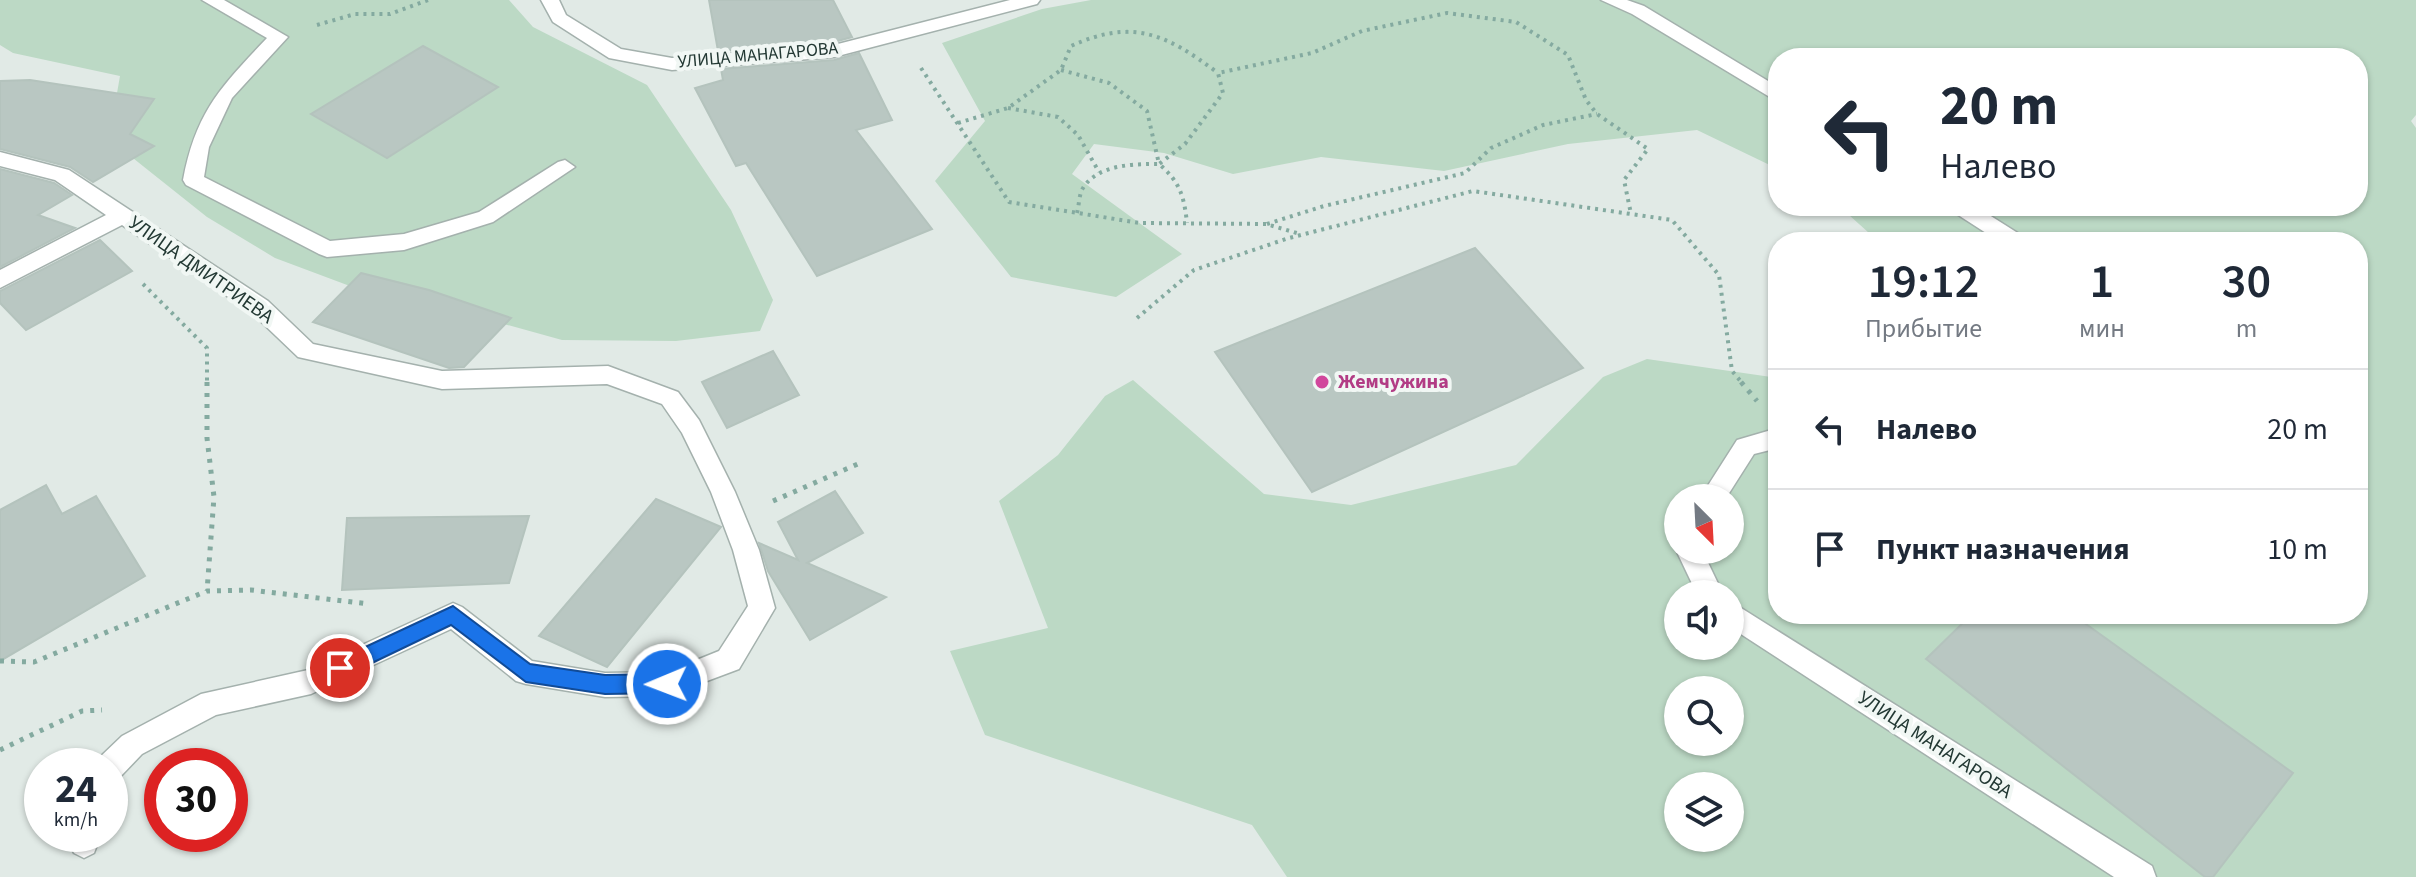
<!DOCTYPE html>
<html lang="ru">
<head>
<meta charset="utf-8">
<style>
  body { margin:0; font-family:"Source Sans 3",sans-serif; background:#f6f6f7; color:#1f2937; height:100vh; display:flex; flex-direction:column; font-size:30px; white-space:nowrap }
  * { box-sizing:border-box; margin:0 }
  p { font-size:26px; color:#747a83 }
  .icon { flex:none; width:44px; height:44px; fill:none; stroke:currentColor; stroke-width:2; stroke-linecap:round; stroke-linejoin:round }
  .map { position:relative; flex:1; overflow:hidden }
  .sheet { position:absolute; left:1768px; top:232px; width:600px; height:392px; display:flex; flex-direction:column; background:#fff; border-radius:32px; box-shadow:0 2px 6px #0004 }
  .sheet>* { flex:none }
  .hud { position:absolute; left:1768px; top:48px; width:600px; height:168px; border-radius:32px; box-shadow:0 2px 6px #0004; background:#fff; color:#1f2937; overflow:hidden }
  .needle { width:52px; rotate:156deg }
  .tools { position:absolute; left:1664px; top:484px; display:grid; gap:16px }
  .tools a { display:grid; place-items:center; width:80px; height:80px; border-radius:50%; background:#fff; box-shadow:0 2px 6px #0004; font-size:40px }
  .speed { position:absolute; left:24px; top:748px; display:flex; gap:16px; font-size:40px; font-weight:700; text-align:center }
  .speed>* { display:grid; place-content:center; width:104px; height:104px; border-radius:50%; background:#fff; box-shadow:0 2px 6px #0004; line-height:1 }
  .speed small { font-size:20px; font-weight:400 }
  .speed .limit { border:12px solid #d22; background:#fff; color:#111 }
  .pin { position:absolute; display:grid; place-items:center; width:68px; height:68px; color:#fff; margin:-34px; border:4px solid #fff; border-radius:50%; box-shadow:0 2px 8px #0007 }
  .me { position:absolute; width:88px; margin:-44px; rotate:269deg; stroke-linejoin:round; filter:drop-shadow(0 0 6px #0008) }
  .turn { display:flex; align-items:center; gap:28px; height:168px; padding:0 40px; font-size:36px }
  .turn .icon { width:104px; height:104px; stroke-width:2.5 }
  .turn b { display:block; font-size:56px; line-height:68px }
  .eta { display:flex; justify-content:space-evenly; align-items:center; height:136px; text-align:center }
  .eta b { font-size:48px; font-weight:600; line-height:56px }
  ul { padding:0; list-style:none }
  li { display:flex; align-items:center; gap:24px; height:120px; padding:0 40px; border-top:2px solid #e0e1e3 }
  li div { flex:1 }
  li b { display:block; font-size:30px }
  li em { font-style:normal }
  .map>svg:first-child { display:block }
  .green { fill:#bcd9c5; fill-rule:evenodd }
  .building { fill:#b9c7c2; stroke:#b4c3bd; stroke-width:2 }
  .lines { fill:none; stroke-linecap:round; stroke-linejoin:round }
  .minor-casing { stroke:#a4b1ad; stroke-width:3 }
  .path-far1 { stroke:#84aaa0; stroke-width:4; stroke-dasharray:3 5; stroke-linecap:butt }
  .path { stroke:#84aaa0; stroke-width:5; stroke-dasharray:4 7; stroke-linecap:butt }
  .minor { fill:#fff; fill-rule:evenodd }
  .route { fill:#1a73e8; stroke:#114b97; stroke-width:2 }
  .hotel-dot { fill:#d1479c; stroke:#f1f7f4; stroke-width:3 }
  .labels { text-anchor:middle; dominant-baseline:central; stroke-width:8; stroke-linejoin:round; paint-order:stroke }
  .far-street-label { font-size:18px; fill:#233934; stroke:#f1f7f4 }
  .street-label { font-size:20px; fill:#233934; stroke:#f1f7f4 }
  .hotel-label { font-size:20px; font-weight:bold; fill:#b23c85; stroke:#f1f7f4; text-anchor:start }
</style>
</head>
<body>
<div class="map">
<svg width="2416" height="877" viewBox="0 0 2416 877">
  <rect width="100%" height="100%" fill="#e1eae6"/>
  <path class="green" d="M0,0H509L533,27L647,85L731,210L773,300L760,331L676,341L562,340L464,313H422L275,258L207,217L109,139L120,76L13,53L0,45ZM422,47L497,87L388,158L312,114Z
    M1091,0H2416V115L2411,121L2416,128V877H2213L2292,773L2072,614H2358V242H1879L1839,206H2358V58H1778V169L1697,130L1568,144L1444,171L1321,157L1233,174L1164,153L1094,144L1072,174L1182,254L1116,297L1011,277L935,181L985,121L942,43L1042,9Z
    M1647,359L1778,378V614H1972L1927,659L2205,877H1287L1252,825L985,735L950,651L1048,628L999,501L1058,455L1105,396L1133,380L1264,494L1351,505L1516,465L1603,377ZM1678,498H1730V550H1678ZM1678,594H1730V646H1678ZM1678,690H1730V742H1678ZM1678,786H1730V838H1678Z"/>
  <path class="building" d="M709,0H833L852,37L834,42L718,51Z
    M423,46L498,87L387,158L311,114Z
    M859,53L892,120L856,130L932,229L817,276L746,163L736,166L695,88L723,80L721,69L834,60Z
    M30,80L154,99L130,134L154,146L93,182L70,167L0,149V81Z
    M0,169L54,183L72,195L38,215L75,228L0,267Z
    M100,240L132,271L26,330L0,303V291Z
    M1475,248L1583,368L1312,492L1215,352Z
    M361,273L429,290L511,318L464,367L449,368L313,322Z
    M773,351L799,395L727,428L702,382Z
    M46,485L62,514L96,496L145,576L0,661V510Z
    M835,491L863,533L807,563L886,597L810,640L768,571L759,543L798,560L778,522Z
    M656,499L721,527L607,667L539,636Z
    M529,516L509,583L342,590L347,518Z
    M1972,614H2072L2293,773L2213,877H2205L1926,659Z"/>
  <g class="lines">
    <defs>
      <path id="minor" d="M202,0H224L288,37L232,98L209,147L204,177L330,241L404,234L479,212L558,162L565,160L575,167L493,222L404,250L327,257L319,254L186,185L183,180C196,111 221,87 267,38Z
        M541,0H559L566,15L621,49L672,58L834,45L1010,0H1040L1037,4L834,57L672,70L609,58L553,22Z
        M1601,0H1627L1644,6L1778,87V102L1632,14Z
        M0,152L69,170L268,301L313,344L442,371L608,366L678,392L699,420L735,492L759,550L775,608L739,669L667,696L605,697L526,684L516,681L451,629L311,694L216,715L142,754L120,777L110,780V766H96L100,757L122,736L201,694L308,670L453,603L462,607L532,661L605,673L667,672L719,651L748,606L733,550L711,492L682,433L662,404L607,384L442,389L298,357L252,313L122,225L0,288V270L106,215L55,180L0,166Z
        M1949,206H1975L2024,237L2027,242H2000L1952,211Z
        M1778,428V448L1754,454L1726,498H1700L1737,440Z
        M1678,546V550H1702L1723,594H1697L1676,550Z
        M1730,601L2152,866L2156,877H2114L1730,627Z
        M71,834H101L94,853L84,858L74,853L69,843Z"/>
    </defs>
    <use href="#minor" class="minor-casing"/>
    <path class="path-far1" d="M317,25L355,14H390L428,0
      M921,68L1009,202L1140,223L1266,224L1300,234
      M1061,70L1109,83L1147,111L1159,164L1185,144L1223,93L1218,73L1312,53L1362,31L1447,13L1516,22L1568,55L1586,100L1597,114L1648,149L1624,180L1631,214
      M1008,108L1058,117L1078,135L1099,172
      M958,123L1008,108L1061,70L1071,46C1133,18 1166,34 1218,73
      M1077,213C1079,206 1079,194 1083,188C1098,164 1134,164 1159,164C1180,182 1184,196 1187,223
      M1267,224L1324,206L1465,173L1491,148L1543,125L1597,114
      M143,284L207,348V384
      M1137,318L1194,270L1289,238L1473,191L1672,220L1719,275L1732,371L1743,384"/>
    <path class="path" d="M207,382V438L214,497L207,591
      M1741,382L1757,401
      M773,501L860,463
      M0,661L34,662L207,591L251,590L369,604
      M0,750L82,711L102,710"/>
    <use href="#minor" class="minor"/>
  </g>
  <path class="route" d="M453,606L530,664L605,675L667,674L674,677L677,684L674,690L667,693L605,694L526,682L451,625L347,675L340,678L333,675L330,668L333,662Z"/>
  <circle class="hotel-dot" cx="1322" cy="382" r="8"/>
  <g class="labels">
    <g class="far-street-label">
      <text transform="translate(758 55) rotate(-5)">УЛИЦА МАНАГАРОВА</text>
    </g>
    <g class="street-label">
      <text transform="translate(201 270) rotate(35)">УЛИЦА ДМИТРИЕВА</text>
      <text transform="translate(1935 745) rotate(33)">УЛИЦА МАНАГАРОВА</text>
    </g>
    <g class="hotel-label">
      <text x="1338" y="382">Жемчужина</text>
    </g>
  </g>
</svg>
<div class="tools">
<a><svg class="needle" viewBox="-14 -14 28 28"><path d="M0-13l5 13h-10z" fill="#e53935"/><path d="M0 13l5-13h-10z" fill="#747a83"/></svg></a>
<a><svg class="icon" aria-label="sound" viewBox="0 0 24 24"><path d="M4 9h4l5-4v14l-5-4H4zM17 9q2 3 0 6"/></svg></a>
<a><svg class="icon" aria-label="search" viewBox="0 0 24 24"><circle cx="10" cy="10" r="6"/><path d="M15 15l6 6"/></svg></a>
<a><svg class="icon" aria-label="layers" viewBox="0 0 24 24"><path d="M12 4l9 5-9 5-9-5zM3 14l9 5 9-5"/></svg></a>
</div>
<div class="speed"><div>24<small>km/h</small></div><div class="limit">30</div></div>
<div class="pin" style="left:340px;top:668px;background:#d93025"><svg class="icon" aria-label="arrive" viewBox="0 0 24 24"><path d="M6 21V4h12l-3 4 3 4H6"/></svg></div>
<svg class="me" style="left:667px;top:684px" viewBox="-20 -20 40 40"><circle r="17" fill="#1a73e8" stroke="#fff" stroke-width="3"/><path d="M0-11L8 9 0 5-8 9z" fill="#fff"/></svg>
<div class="hud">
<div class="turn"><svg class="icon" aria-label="left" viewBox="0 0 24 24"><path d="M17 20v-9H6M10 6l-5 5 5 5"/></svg><div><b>20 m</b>Налево</div></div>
</div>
<section class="sheet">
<div class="eta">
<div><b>19:12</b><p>Прибытие</p></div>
<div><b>1</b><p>мин</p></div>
<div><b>30</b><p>m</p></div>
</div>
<ul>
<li><svg class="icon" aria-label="left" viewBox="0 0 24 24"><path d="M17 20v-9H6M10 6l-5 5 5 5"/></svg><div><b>Налево</b></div><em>20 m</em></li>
<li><svg class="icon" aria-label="arrive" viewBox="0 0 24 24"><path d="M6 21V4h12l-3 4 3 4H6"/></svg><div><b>Пункт назначения</b></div><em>10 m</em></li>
</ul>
</section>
</div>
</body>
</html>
